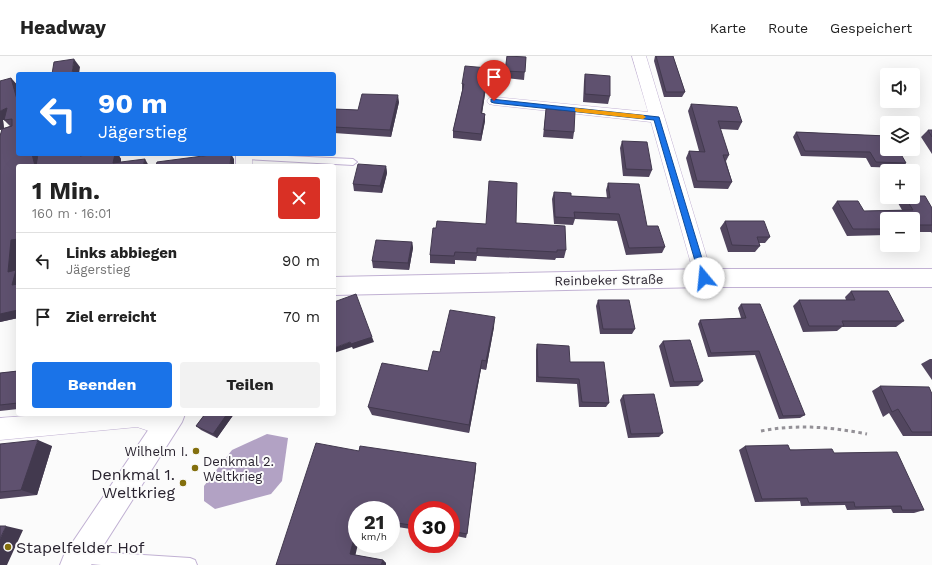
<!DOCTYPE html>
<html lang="de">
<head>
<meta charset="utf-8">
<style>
  body { margin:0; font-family:"Work Sans",sans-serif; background:#f2f2f2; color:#222; height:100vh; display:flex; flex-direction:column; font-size:15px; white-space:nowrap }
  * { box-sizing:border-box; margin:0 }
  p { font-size:13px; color:#767676 }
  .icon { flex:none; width:22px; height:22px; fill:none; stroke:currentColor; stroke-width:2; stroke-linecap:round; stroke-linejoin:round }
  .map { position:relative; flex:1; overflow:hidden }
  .sheet { position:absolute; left:16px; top:108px; width:320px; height:252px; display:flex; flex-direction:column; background:#fff; border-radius:4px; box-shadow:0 4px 16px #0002 }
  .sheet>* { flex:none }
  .banner { position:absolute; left:16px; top:16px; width:320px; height:84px; border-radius:4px; box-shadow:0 4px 16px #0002; background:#1a73e8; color:#fff; overflow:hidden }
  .fabs { position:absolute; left:880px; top:12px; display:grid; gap:8px }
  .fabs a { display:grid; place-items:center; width:40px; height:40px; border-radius:4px; background:#fff; box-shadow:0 4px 16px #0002; font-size:20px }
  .speed { position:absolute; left:348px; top:445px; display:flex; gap:8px; font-size:20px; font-weight:700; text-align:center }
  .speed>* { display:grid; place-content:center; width:52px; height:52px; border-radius:50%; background:#fff; box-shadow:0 4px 16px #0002; line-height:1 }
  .speed small { font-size:10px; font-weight:400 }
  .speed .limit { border:6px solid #d22; background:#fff; color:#111 }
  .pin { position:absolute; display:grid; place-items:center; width:34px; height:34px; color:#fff; margin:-41px -17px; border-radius:50% 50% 50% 0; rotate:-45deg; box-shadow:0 0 4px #0007 }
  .pin .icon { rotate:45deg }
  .me { position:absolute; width:44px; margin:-22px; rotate:343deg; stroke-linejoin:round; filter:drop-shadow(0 0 3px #0008) }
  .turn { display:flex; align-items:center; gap:14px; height:84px; padding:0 16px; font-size:18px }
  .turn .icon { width:52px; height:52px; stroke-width:2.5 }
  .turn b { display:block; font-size:28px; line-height:34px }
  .round { display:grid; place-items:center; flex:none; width:42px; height:42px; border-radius:4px; background:#f2f2f2 }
  .headline { display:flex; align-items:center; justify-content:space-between; height:68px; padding:0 16px }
  h1 { font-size:24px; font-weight:700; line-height:30px }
  .action { display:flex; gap:8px; margin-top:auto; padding:8px 16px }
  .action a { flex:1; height:46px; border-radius:4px; background:#1a73e8; color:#fff; font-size:16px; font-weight:700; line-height:46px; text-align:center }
  .action a+a { background:#f2f2f2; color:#222 }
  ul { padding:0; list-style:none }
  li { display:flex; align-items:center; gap:12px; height:56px; padding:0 16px; border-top:1px solid #e0e0e0 }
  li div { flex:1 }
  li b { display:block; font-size:15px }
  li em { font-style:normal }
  header { display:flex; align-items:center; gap:24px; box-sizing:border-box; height:56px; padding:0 20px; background:#fff; border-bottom:1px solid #e0e0e0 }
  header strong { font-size:19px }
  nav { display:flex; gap:22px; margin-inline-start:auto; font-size:14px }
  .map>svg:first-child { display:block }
  .water { fill:#b2a2c4 }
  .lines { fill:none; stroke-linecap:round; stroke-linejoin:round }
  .service-casing { stroke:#c1b1d3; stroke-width:2 }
  .minor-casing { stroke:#c1b1d3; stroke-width:1 }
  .tertiary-casing { stroke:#c1b1d3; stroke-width:2 }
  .path { stroke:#949197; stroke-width:3; stroke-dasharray:3.5 3.5; stroke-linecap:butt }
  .service { fill:#fff; fill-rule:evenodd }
  .minor { fill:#fff; fill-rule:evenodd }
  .tertiary { fill:#fff; fill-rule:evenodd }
  .wall { fill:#52465f; fill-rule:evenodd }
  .shaded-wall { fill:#42394e }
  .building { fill:#5f516f; stroke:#42394e }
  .route { fill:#1a73e8; stroke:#114b97 }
  .slow { fill:#f59e0b }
  .poi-dot { fill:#836f0d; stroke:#fbfbfb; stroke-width:1.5 }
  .labels { text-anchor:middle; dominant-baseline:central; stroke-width:4; stroke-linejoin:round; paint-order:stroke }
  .street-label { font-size:13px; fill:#29232f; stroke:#fbfbfb }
  .poi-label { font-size:13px; fill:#29232f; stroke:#fbfbfb; text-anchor:end }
  .near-poi-label { font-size:16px; fill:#29232f; stroke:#fbfbfb; text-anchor:end }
</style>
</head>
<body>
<header>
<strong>Headway</strong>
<nav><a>Karte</a><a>Route</a><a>Gespeichert</a></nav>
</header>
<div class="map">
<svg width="932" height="509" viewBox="0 0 932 509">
  <rect width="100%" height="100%" fill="#fbfbfb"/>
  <path class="water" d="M267,378L288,382L282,425L271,438L215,453L204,445V430L232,394Z"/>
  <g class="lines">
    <defs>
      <path id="service" d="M242,98L353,103L357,106L353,109L245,103L241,100Z
        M81,495L190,502L195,504L197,509H101L81,507L76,506L75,501L76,496Z"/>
      <path id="minor" d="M632,0H646L713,222L710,227L704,229L698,227L695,222L651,66L494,49L489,48L487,45L489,42L494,41L648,56Z
        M236,98H252V110H236Z
        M52,358H159L172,363L175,370L172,377L164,380L137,371L0,384V362Z"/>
      <path id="tertiary" d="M704,213H932V231H704L334,239V221Z
        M159,358H185L182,366L91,509H60L64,499Z"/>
    </defs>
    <use href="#service" class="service-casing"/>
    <use href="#minor" class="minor-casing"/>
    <use href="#tertiary" class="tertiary-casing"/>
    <path class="path" d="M761,375C797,368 831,371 867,378"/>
    <use href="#service" class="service"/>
    <use href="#minor" class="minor"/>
    <use href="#tertiary" class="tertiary"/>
  </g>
  <path class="wall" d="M507,0L526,1L524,24L505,22Z
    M655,0H673L685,36L682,41H664L654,5Z
    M585,18L610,40L608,48L583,46L584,25Z
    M488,19L482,57L485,58V65L481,85L453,82V75L462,35V28Z
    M11,22L18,30V98H37V101L91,98H118L121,103V106L149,110H18V209L17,215L18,262L0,266V80L2,73L0,74ZM3,64H4L10,70L4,72Z
    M399,46L391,81L334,77V53L358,54Z
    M691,48L742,66L738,74L720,73L729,99L726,105L732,126L728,133L694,132L686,102L689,95H699L688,55Z
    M546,53L574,76L573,83L543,81Z
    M928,74H932V98L921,81Z
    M796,76L887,80L906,107L902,112L871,111L866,102L801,100L793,81Z
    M622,85L652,114L649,121L623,120L620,92Z
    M386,110L387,117L382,137L354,135L353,128Z
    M608,127L665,191L662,197L626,199L617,165L575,163L573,169L554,168L552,143L554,136L571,140L607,142L606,134Z
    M904,141L932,152V177L931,176H913V163H887V179L847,180L832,152L837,145L864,155L902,154L898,147Z
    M725,165L770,181L765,187H759L760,190L755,196H728L720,172Z
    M516,167L566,194L564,202H556L555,204L477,200L476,205L455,204V208L430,207V199Z
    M412,186L413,192L409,214L373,212L372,205Z
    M851,235L904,265L896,271H842L837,275L803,276L793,250L799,244H846L845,241Z
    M598,244L635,273L632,278H600L596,250Z
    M741,248L805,359L800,362L779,363L755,299L708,301L698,268L700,264L741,262L738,252Z
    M494,271L486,314L481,313L469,377L372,359L368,351L428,315L440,296Z
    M663,285L703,325L698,330L670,331L659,290Z
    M537,288L570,306L609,347L606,351H579L577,328L536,326V294Z
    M930,303H932V324L921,308Z
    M18,315V353L0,355V317Z
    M880,330L932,338V380H903L889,357L883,361L872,335Z
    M623,339L663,377L659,381L628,382L620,344Z
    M205,358H234L217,382L201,374L196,370Z
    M0,388L52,390L37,439L0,443Z
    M745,390L834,397L924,454L914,457H893L891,453L847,454L845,449L801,450L800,445L755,446L739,394Z
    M359,395L476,407L466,482L451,479V454H417V474L391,470V454H357L355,499L383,504L386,507V509H276Z"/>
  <path class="shaded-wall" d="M74,3L80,11L79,18H72Z
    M488,12V19L481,64V57Z
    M11,22L18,30V47Z
    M398,39L399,46L391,81L390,74Z
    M7,52L14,61L3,64L4,73L0,74V55Z
    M485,58V65L481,85V78Z
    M32,98H37L40,110H35Z
    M115,98H118L121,103L120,110L113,107Z
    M231,98L234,103V110H230Z
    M145,103L149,110H143Z
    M386,110L387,117L382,137L380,130Z
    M18,183V209L17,215L18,216V233L12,229L8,216L11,184Z
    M412,186L413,192L409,214L408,207Z
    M18,254V262L0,266V258Z
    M495,261L494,271L486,314V305Z
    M372,281L374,286L353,293L352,291L334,297V292L350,286Z
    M482,304L481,313L469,377V369Z
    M227,358H234L217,382L213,378Z
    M38,384L52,390L37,439L21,434Z
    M476,407V413L466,482L467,478Z
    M6,470L23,474L7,509H0V483Z
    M357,471V488H358L355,501L350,498Z
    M383,504L386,507V509H381Z"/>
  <path class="building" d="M507,0L526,1L525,16L505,15Z
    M656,0H673L685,36H666Z
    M74,3L72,18H52L54,6Z
    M465,10L488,12L481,57L485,58L481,78L453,75L464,28H462Z
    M585,18L610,20V40L585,38Z
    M11,22L18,47V98H32L35,110H18V183L11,184L8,216L16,214L12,229L18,228V254L0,258V80L2,73L12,70V63L4,64L7,52L0,55V25Z
    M362,38L398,39L390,74L334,71V53L358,54Z
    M691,48L737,51L742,66L718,65L729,99H723L732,126L697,125L689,95L705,96Z
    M546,53L575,55L574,76L544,74Z
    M928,74H932V81Z
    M796,76L887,80V93H898L906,107L876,106L870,96L805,95Z
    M622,85L647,86L652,114L626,113Z
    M38,98H80V100L91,98H115L113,107L145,103L143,110H36Z
    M218,98H231L230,110H156L157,106Z
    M358,108L386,110L380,130L353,128Z
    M489,125L517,127L516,167L565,170L566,194H557V196L477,192V197L455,196L454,200L430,199L433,172H436L437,165L486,168Z
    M608,127L639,128L647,170H658L665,191L629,192L619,158L574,156L575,162L555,161L554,136L571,137V140L610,142Z
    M913,140H925L932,152V169H913V163H887V173H853L837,145H858L864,155L913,154L905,141H913Z
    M725,165H764L770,181H757L760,190L732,189Z
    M376,184L412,186L408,207L372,205Z
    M851,235H888L904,265H842L844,270H809L799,244H855Z
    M356,238L372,281L351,288L350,286L334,292V246Z
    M598,244H629L635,273H603Z
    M741,248H760L805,359L783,360L759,295L711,297L700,264L746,262Z
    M450,254L495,261L486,305L482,304L469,369L368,351L382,307L428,315L433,295L440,296Z
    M690,284L703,325L674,326L663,285Z
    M537,288L569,290L570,306H604L609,347L582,346L579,323L538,321Z
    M18,315V347L0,349V317Z
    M880,330L929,331L932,338V376H912L898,353L892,356Z
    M654,338L663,377L631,378L623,339Z
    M205,358H227L213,378L196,370Z
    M38,384L21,434L0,436V388Z
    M316,387L359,395L360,390L476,407L467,478L451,475V454H417V470L391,466V454H357V471L350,498L383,504L381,509H276Z
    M788,389L790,394L832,393L834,397L897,396L924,454H902L901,450L855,451L854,446L809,447L807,442L762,443L745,390Z
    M0,470H6L0,483Z"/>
  <path class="route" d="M491,43L659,61L708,222L707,225H701L700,222L654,64L494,47L491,46Z"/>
  <path class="slow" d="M575,52L643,59L646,61L643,63L577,56L575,55Z"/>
  <g class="poi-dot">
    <circle cx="196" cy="395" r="4"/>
    <circle cx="195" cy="412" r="4"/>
    <circle cx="183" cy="427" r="4"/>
    <circle cx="8" cy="491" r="4"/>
  </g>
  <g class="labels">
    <g class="street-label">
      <text transform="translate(609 224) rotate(-1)">Reinbeker Straße</text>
    </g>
    <g class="poi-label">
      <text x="188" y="395">Wilhelm I.</text>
      <text x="203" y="405" text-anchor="start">Denkmal 2.<tspan x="203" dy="15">Weltkrieg</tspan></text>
    </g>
    <g class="near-poi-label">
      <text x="175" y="418">Denkmal 1.<tspan x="175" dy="18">Weltkrieg</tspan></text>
      <text x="16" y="491" text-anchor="start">Stapelfelder Hof</text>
    </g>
  </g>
</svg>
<div class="fabs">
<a><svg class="icon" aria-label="sound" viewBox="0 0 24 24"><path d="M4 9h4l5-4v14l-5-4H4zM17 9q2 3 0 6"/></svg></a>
<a><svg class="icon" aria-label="layers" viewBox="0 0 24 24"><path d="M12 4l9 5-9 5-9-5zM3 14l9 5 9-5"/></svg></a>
<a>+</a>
<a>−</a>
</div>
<div class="speed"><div>21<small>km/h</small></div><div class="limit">30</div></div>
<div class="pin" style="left:494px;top:45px;background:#d93025"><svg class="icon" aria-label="arrive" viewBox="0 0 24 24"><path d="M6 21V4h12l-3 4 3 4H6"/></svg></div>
<svg class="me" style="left:704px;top:222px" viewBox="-20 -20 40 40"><circle r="19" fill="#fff"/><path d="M0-13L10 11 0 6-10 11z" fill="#1a73e8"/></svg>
<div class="banner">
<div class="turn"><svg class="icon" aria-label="left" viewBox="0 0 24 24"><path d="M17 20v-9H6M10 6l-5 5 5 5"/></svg><div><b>90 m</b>Jägerstieg</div></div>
</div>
<section class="sheet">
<div class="headline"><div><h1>1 Min.</h1><p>160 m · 16:01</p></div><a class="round" style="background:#d93025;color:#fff"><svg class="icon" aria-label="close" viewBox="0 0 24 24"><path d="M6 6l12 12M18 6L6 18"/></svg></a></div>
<ul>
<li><svg class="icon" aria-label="left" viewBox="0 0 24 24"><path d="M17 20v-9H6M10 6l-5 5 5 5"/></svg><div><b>Links abbiegen</b><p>Jägerstieg</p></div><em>90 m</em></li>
<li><svg class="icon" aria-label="arrive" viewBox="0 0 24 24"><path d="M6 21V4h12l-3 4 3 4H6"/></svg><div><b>Ziel erreicht</b></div><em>70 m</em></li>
</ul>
<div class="action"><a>Beenden</a><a>Teilen</a></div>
</section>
</div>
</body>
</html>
